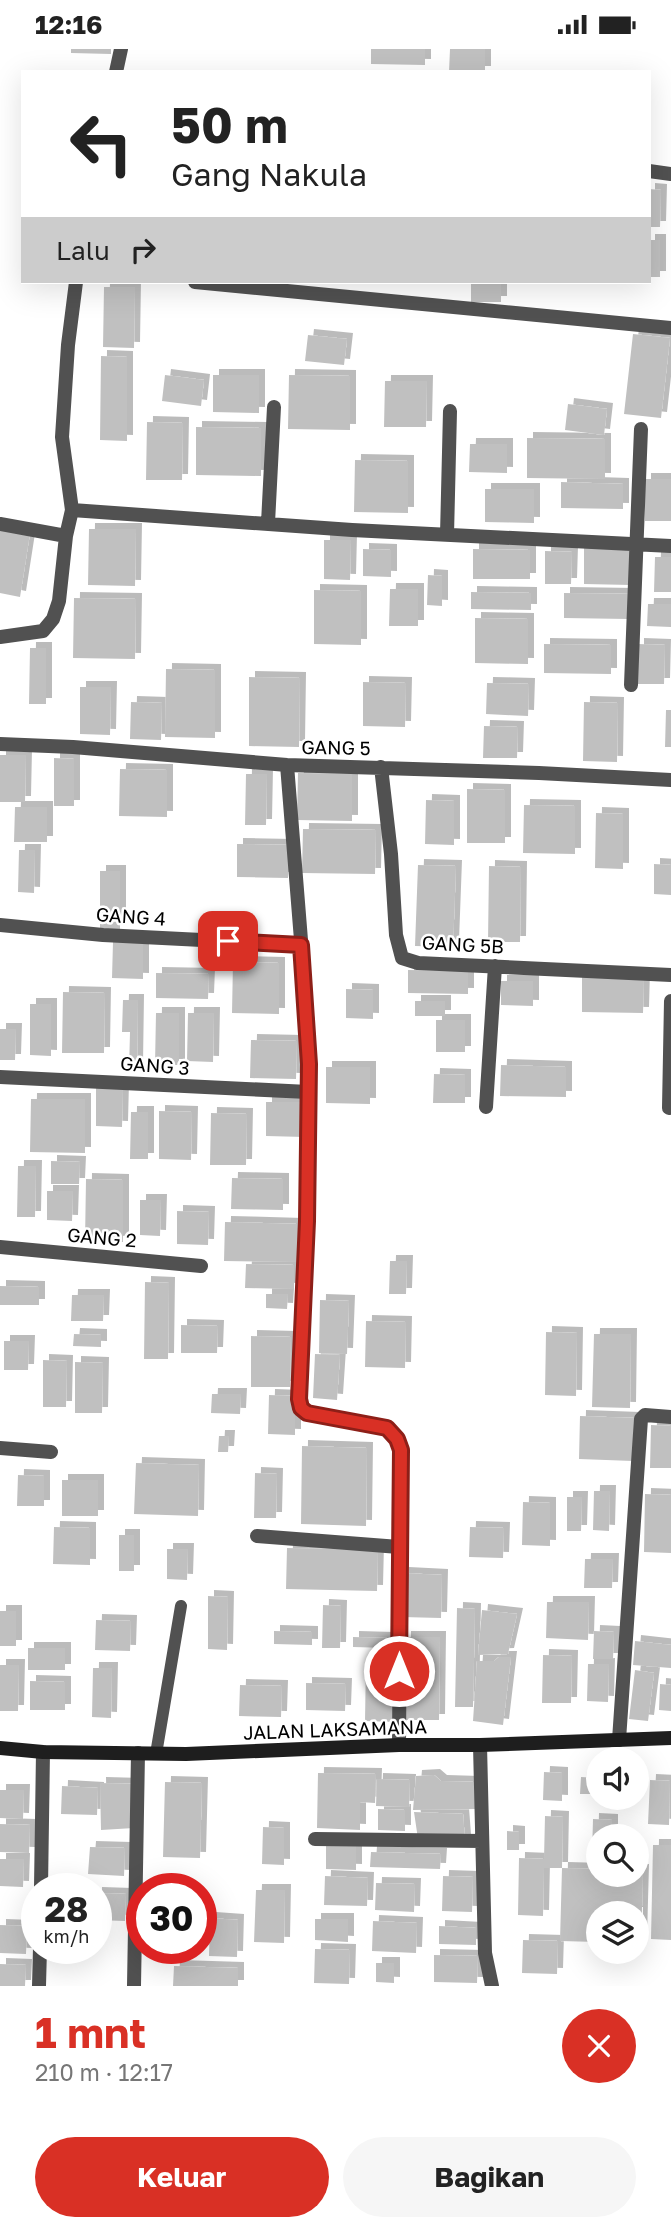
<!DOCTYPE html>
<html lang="id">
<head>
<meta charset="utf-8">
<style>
  body { margin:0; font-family:"Golos Text",sans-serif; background:#f6f6f6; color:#222; height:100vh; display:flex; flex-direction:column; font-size:26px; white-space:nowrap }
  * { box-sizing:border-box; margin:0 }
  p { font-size:23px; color:#767676 }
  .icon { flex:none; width:38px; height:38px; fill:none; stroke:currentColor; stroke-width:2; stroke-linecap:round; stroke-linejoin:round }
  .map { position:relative; height:1937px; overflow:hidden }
  .details { display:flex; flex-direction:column; background:#fff; flex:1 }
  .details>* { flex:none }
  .guide { position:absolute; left:21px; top:21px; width:630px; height:214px; border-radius:0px; box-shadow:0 7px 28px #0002; background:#fff; color:#222; overflow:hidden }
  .tools { position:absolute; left:586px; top:1698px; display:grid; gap:14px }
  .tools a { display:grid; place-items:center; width:63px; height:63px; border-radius:50%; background:#fff; box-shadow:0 7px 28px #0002; font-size:35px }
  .speed { position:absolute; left:21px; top:1824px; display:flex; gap:14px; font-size:35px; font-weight:700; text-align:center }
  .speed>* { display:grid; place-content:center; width:91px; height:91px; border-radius:50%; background:#fff; box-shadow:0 7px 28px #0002; line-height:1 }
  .speed small { font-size:18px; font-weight:400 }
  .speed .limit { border:10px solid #d22; background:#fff; color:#111 }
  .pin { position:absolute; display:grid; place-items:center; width:60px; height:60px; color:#fff; margin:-30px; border-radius:14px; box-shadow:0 4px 10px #0006 }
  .me { position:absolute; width:77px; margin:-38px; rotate:0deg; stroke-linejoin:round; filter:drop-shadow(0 0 5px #0008) }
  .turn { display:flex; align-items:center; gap:24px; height:147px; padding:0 35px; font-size:32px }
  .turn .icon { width:91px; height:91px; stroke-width:2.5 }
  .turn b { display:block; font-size:49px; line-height:60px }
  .then { display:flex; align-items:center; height:66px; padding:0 35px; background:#0003; gap:14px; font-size:26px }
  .round { display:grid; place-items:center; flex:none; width:74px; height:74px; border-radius:37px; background:#f6f6f6 }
  .head { display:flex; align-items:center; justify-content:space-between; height:119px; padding:0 35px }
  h1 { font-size:42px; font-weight:700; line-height:52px; color:#d93025 }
  .action { display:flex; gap:14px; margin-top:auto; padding:14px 35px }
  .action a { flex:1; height:80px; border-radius:42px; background:#d93025; color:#fff; font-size:28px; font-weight:700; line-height:80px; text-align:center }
  .action a+a { background:#f6f6f6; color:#222 }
  .status { display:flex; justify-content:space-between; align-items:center; height:49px; padding:0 35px; background:#fff; direction:ltr }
  .status svg { height:19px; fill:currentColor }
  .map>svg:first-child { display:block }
  .building { fill:#c0c0c0; filter:url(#shadow) }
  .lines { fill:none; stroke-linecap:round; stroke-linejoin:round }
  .lane { stroke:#515151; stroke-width:12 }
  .street { stroke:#515151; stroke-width:14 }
  .secondary { stroke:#1e1e1e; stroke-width:14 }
  .route-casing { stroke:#8d1f18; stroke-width:18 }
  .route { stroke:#d93025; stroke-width:12 }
  .labels { text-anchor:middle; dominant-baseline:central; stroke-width:5; stroke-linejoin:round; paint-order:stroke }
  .street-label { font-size:19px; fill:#000; stroke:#fff }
</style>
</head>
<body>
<div class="status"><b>12:16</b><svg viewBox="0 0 49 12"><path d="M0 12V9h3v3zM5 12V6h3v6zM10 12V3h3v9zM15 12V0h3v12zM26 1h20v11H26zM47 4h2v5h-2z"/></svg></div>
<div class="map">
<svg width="671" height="1937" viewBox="0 0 671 1937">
  <defs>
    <filter id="shadow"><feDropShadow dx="6" dy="-6" stdDeviation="0" flood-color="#0004"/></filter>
  </defs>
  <rect width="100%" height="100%" fill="#fff"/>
  <path class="building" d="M71,0H111V5L71,4Z
    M371,0H425V16L371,15Z
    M450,0H485V23H449Z
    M649,140L661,141L660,178H649Z
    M649,191H660V228H649Z
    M471,233H501V253H471Z
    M104,238H135L134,299L103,298Z
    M633,285L670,289L661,369L624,365Z
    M308,286L347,290L344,316L305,312Z
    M101,307L127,308V392L100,391Z
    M165,326L204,331L201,357L162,352Z
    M213,326H259V364L213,363Z
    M289,326L350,327V381L288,380Z
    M385,332H427L426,378H384Z
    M568,355L607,360L604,386L565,381Z
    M147,373L183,374L182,431H146Z
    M196,378L261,379V427L196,426Z
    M527,389L605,390V430L527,429Z
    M470,395H507V424L469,423Z
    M355,411L408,412V464L354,463Z
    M645,430H671V472H645Z
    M561,433L623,435V460L561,459Z
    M485,440H534V474L485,473Z
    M0,479L30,484L20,548L0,544Z
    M89,480H136L135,537L88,536Z
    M324,491H351L350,531L324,530Z
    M584,496L631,497V536L584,535Z
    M363,500L391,501V528L363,527Z
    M473,500L530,501V530H473Z
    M545,502L572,503L571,535H545Z
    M655,508H671V543H654Z
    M428,526L442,527V557L427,556Z
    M390,540H418V577H389Z
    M314,541L361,542V596L314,595Z
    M471,543L531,544V561L471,560Z
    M564,544L629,545L628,570L564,569Z
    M74,549L136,550L135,610L73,609Z
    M648,555H671V578L647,577Z
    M475,569L528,570V615L475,614Z
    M544,595L611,596V625L544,624Z
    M638,595L665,596L664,635H638Z
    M30,599H46V655H29Z
    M166,620L215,621V689L165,688Z
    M249,628L300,629L299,698L249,697Z
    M363,633L406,634L405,678L363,677Z
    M487,634L529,635L528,667L486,665Z
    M80,638H111L110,686L80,685Z
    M131,653L162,654L161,691L130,690Z
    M584,653L618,654L617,713L583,712Z
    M666,661H671V698H665Z
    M484,677L518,678L517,709H483Z
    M0,706H26L25,753H0Z
    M54,709L74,710V757H54Z
    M120,720L167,721V768L119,767Z
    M298,724L352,725V772L297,771Z
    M246,725H267L266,776H245Z
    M467,740L505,741V794H467Z
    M426,751L454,752V796L425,795Z
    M524,756L575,757V805L523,804Z
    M15,758H47V793H14Z
    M596,764L623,765V820L595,819Z
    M303,780L376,781L375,825L302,824Z
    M237,795L288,796V829L237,828Z
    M19,801H35L34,844L18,843Z
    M654,815L671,816V846L654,845Z
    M418,816L456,817L453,898L415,897Z
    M489,817L521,818L520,893H488Z
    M100,822H120V881L100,880Z
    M113,893L143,894V930L112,929Z
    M233,913L279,914V965L232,964Z
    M408,921L468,922V945L408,944Z
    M156,924L209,925L208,950L156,949Z
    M582,927L644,928L643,964L582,963Z
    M501,932H533V957L501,956Z
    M346,940L373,941V970L346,969Z
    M63,943L105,944L104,1004H62Z
    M123,951H138L137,1021H129L130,983H122Z
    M415,952H445V967H415Z
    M30,955H51V1007L30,1006Z
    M156,964H179V1016H155Z
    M188,964H214L213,1013L187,1012Z
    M436,971H465V1003H436Z
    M0,980H16L15,1011H0Z
    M251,991L297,992L296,1030L250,1029Z
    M501,1016L566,1018V1048L500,1047Z
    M326,1018H370V1055L326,1054Z
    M434,1025L465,1026V1054H433Z
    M96,1039H123L122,1078L96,1077Z
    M31,1050H85V1104L30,1103Z
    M266,1053H306L305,1088L266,1087Z
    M159,1062L192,1063L191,1111L159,1110Z
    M131,1063H148V1110H130Z
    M211,1064L247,1065L246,1116H210Z
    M51,1112L80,1113L79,1135H51Z
    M18,1117H36L35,1168H17Z
    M232,1129L283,1130V1161L231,1160Z
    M86,1130L123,1131V1193L85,1192Z
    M47,1142H73L72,1172L47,1171Z
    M140,1151H161L160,1187L140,1186Z
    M177,1162L209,1163L208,1196L177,1195Z
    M225,1173L297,1175V1213L224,1212Z
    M390,1212H407L406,1245H389Z
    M246,1215L294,1216V1240L245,1239Z
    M145,1233L169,1234L168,1310H144Z
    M0,1237L39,1238V1256H0Z
    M266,1245H288L287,1260L266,1259Z
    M72,1246H104L103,1272H71Z
    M320,1251L349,1252L347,1305L319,1304Z
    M366,1272L406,1273L405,1319L365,1318Z
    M181,1276L218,1277L217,1304H181Z
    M546,1283L577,1284L576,1347L545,1346Z
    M74,1285L101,1286V1298L73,1297Z
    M594,1285H631L630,1359L592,1358Z
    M251,1287L291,1288L290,1338H251Z
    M4,1292H29L28,1321H4Z
    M315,1305L340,1306L337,1351L313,1349Z
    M43,1311L67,1312L66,1358H43Z
    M75,1313L103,1314L102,1364H75Z
    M212,1345H241L240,1365L211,1364Z
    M269,1346L295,1347V1386L268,1385Z
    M580,1367L634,1369L633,1412L579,1410Z
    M651,1376L671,1377V1419H650Z
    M219,1387H229L228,1403H218Z
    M302,1397L367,1399L366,1477L301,1475Z
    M136,1414L199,1416L198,1467L134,1465Z
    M255,1424L277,1425L276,1469H254Z
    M18,1426L44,1427V1457H17Z
    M62,1431H98V1467H62Z
    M594,1442H610L609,1482L593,1481Z
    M645,1445L671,1446V1504L644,1503Z
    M567,1448H582L581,1482H567Z
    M523,1453L550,1454V1497L522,1496Z
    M54,1478L90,1479V1516L53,1515Z
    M470,1478L504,1479L503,1509L469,1508Z
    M119,1486H134V1522H119Z
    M287,1499L378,1501L377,1542L286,1540Z
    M167,1500H188L187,1531L167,1530Z
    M585,1510H613L612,1539H584Z
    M403,1524L442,1526L441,1569L402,1568Z
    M208,1547L228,1548L227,1601L208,1600Z
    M547,1553H589L588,1591L546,1589Z
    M323,1556L341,1557L340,1599H322Z
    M457,1559L475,1560L473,1658H455Z
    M482,1561L517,1565L508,1605L478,1606Z
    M0,1562H16V1597H0Z
    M96,1571L131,1572L130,1602L95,1601Z
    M274,1582L312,1583V1596L274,1595Z
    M594,1582L614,1583L613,1610H593Z
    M353,1588L388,1589V1599L353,1598Z
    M405,1588H440L439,1671H403Z
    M635,1592L671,1596V1619L633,1616Z
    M28,1599H65V1621H28Z
    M543,1606L572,1607L571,1654H542Z
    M499,1608H511L503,1676L473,1672L477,1612H494Z
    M366,1611L396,1612L394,1673L365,1672Z
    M588,1615H609L608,1653L587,1652Z
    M0,1616H19L18,1662H0Z
    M93,1619H112L111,1669L92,1668Z
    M635,1621L654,1624L648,1672L629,1670Z
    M30,1632L65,1633V1661H30Z
    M306,1634L346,1635L345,1662L306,1661Z
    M660,1635L671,1636V1662L659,1661Z
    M240,1636L282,1637L281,1668L239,1667Z
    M544,1723L562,1724V1752L543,1751Z
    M318,1724L376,1725L375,1754L360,1753V1781L317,1779Z
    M434,1726L441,1732L474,1733L476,1760L413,1761L416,1727Z
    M581,1728L598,1729V1745H580Z
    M377,1730L410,1731L409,1758L376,1757Z
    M650,1731L670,1732L669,1776L648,1775Z
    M165,1733L202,1734L200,1809L163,1808Z
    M100,1734L136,1735L134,1779L101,1781Z
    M62,1737L98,1739L97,1766L61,1765Z
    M0,1741H24L23,1770L0,1769Z
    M378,1760L405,1761V1782L378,1781Z
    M414,1763L463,1765L465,1791L418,1790Z
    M545,1767L563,1768L562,1819L598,1820V1825H637V1821H643L641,1894H637V1864H598V1893L560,1892L562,1819H544L543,1867L518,1866L519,1809L544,1810Z
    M593,1770L612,1771V1787H598V1806H592Z
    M0,1775L30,1776L29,1804L0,1803Z
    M263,1778L284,1779V1816L262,1815Z
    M507,1782L519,1783V1801H507Z
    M326,1793L356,1794V1821L326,1820Z
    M653,1796H671V1891L651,1890Z
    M90,1798L125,1799L124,1827L88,1825Z
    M371,1803L441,1805L440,1820L370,1818Z
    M0,1810H24L23,1838L0,1837Z
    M325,1827L368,1829L367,1857L324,1856Z
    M443,1827L473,1828L472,1863L442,1862Z
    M376,1834L415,1835L414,1863L375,1861Z
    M256,1841H285L284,1894L254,1893Z
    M96,1844L126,1845L125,1872L96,1871Z
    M210,1869L238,1871L237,1908L209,1907Z
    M315,1870H348V1893L315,1891Z
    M373,1872L417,1874L416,1904L372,1902Z
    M0,1876L27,1877L26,1905L0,1904Z
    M439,1877L476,1879V1896L439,1895Z
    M523,1891L558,1892L557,1925L522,1924Z
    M315,1900L350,1901L349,1935L314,1934Z
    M434,1906L478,1907L477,1934L434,1933Z
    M376,1914H394V1934L376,1933Z
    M0,1915L26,1916L25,1937H0Z
    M174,1917L238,1919V1937H173Z"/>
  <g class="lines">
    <path class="lane" d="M156,1705L181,1557"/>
    <path class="street" d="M116,23L121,0
      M649,122L671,125
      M195,233L671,279
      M72,461L352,481L671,497
      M268,474L274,358
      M0,475L66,487
      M447,486L450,362
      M0,588L43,582L53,570L59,552L66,487L72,461L62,388L68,296L76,233
      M631,636L641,380
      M0,695L73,698L287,716L539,724L671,731
      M287,716L307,966L309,1015L307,1172L299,1350L301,1359L307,1364L387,1379L397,1390L401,1401L399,1696
      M381,718L391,805L396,886L402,909L418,914L671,926
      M0,876L103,886L301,896
      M0,1028L308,1043
      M486,1058L495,917
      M669,1059L671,952
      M0,1198L201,1217
      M0,1399L51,1403
      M257,1487L399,1498
      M619,1691L641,1370L645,1366L671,1368
      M480,1696L485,1904L492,1937
      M315,1790L482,1792
      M41,1839L43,1703
      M39,1937L40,1899
      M134,1937L138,1704"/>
    <path class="secondary" d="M0,1699L43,1703L186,1705L399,1696H480L671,1689"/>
  </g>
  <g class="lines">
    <defs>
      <path id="route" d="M228,892L301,896L309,1015L307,1172L299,1350L301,1359L307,1364L387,1379L397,1390L401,1401L399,1622"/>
    </defs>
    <use href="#route" class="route-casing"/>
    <use href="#route" class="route"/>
  </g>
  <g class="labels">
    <g class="street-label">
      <text transform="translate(336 698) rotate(1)">GANG 5</text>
      <text transform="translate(131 867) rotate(4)">GANG 4</text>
      <text transform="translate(463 895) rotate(3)">GANG 5B</text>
      <text transform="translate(155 1016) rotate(4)">GANG 3</text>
      <text transform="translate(102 1188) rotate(5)">GANG 2</text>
      <text transform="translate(335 1680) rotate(-2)">JALAN LAKSAMANA</text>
    </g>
  </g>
</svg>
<div class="tools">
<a><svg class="icon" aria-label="sound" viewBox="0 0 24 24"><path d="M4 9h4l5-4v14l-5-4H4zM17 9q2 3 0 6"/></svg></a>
<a><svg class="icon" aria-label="search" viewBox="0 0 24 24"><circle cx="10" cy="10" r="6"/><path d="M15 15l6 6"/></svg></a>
<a><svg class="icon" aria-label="layers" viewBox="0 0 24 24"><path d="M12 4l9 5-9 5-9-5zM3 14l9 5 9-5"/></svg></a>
</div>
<div class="speed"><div>28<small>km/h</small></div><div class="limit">30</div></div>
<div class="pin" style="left:228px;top:892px;background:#d93025"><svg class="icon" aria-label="arrive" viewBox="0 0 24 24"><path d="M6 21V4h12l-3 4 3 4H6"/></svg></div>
<svg class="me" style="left:399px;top:1622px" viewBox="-20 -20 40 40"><circle r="17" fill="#d93025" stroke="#fff" stroke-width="3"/><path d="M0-11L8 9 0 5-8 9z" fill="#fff"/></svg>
<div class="guide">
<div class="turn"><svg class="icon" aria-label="left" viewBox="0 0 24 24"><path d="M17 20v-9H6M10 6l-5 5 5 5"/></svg><div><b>50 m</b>Gang Nakula</div></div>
<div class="then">Lalu<svg class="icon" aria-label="right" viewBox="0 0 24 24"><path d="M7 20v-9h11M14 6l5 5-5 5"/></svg></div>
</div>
</div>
<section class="details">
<div class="head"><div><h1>1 mnt</h1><p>210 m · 12:17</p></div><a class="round" style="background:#d93025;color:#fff"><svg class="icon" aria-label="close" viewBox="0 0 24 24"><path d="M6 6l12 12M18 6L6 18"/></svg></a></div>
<div class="action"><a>Keluar</a><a>Bagikan</a></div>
</section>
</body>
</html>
